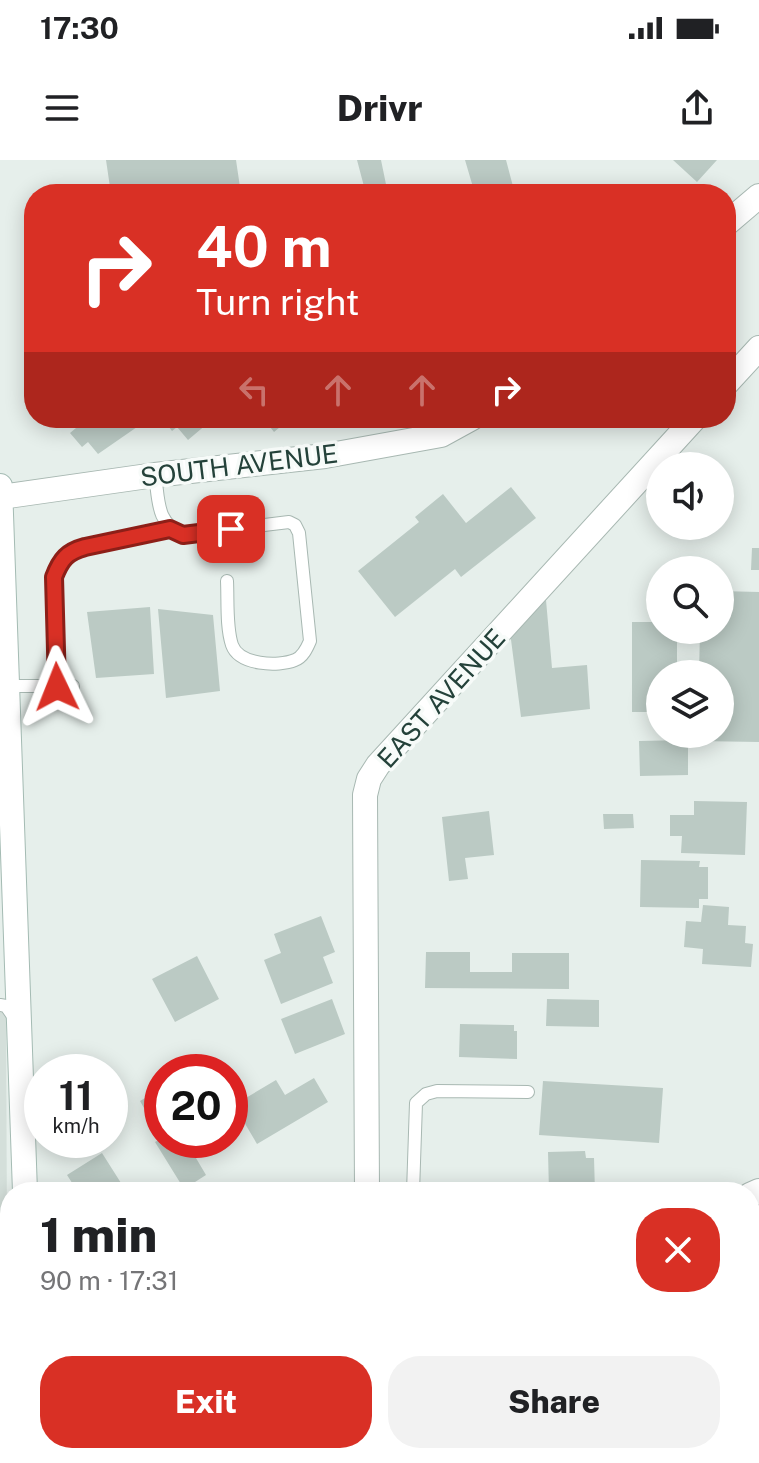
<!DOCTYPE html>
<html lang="en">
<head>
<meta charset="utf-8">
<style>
  body { margin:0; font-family:"Public Sans",sans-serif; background:#f2f2f2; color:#202124; height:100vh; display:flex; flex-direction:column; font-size:30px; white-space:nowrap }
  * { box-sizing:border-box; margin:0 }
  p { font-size:26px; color:#757577 }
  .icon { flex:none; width:44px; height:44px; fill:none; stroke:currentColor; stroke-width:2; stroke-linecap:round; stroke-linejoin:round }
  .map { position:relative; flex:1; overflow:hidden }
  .details { position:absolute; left:0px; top:1022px; width:760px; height:282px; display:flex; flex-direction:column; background:#fff; border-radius:32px 32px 0 0; box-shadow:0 4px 20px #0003 }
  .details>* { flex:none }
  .guide { position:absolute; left:24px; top:24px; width:712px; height:244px; border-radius:32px; box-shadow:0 4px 20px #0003; background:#d93025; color:#fff; overflow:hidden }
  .fabs { position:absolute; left:646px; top:292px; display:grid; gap:16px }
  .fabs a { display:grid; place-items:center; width:88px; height:88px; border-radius:50%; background:#fff; box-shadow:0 4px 20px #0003; font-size:40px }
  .speed { position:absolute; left:24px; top:894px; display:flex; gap:16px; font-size:40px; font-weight:700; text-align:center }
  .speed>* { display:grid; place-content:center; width:104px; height:104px; border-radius:50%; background:#fff; box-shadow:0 4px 20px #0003; line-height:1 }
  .speed small { font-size:20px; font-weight:400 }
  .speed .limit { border:12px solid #d22; background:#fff; color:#111 }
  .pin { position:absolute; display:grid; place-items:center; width:68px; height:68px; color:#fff; margin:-34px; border-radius:16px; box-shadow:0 4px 12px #0006 }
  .me { position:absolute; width:88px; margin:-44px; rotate:358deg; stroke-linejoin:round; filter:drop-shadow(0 0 6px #0008) }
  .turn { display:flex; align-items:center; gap:28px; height:168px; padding:0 40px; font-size:36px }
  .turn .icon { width:104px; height:104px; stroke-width:2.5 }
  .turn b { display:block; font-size:56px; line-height:68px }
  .lanes { display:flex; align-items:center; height:76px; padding:0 40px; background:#0003; justify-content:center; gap:40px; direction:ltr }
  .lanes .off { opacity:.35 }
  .round { display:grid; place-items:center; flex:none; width:84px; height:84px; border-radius:32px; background:#f2f2f2 }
  .headline { display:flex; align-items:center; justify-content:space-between; height:136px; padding:0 40px }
  h1 { font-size:48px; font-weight:800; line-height:60px }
  .primary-button { display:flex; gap:16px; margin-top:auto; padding:16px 40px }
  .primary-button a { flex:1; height:92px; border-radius:32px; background:#d93025; color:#fff; font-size:32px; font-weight:800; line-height:92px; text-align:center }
  .primary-button a+a { background:#f2f2f2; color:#202124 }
  .status { display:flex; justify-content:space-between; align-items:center; height:56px; padding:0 40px; background:#fff; direction:ltr }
  .status svg { height:22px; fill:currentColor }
  header { display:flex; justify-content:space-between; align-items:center; height:104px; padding:0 40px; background:#fff; font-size:36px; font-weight:800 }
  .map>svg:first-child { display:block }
  .built { fill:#d4dfda }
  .building { fill:#bbcac4 }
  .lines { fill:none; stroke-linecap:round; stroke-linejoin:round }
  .service-casing { stroke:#a8b8b2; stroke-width:14 }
  .minor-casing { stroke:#a8b8b2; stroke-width:26 }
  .secondary-casing { stroke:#a4bbb3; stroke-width:26 }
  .service { stroke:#fff; stroke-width:12 }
  .minor { stroke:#fff; stroke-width:24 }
  .secondary { stroke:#fff; stroke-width:24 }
  .route-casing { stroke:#8d1f18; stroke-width:20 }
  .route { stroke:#d93025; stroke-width:14 }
  .labels { text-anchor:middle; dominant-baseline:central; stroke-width:7; stroke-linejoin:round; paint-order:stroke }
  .street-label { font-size:26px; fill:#24423a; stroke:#f7fbf9 }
</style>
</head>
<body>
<div class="status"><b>17:30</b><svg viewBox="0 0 49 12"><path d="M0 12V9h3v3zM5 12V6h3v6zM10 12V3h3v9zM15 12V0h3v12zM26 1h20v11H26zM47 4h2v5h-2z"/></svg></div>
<header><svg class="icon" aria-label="menu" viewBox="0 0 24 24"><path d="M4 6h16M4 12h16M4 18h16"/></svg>Drivr<svg class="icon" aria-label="share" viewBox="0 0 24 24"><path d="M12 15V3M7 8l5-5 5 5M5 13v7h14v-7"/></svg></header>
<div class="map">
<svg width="759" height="1303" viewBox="0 0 759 1303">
  <rect width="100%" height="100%" fill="#e6efeb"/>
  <path class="built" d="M0,846H6L8,1303H0Z"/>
  <path class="building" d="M106,0H236L241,34H111Z
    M357,0H381L388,34H366Z
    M465,0H506L515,34H475Z
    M673,0H717L697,22Z
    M67,258H138L133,262L137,267L98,294L88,282L82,287L70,273L76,268Z
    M162,258H214L188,280L177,267L172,271Z
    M263,258H291L274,272Z
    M511,327L536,358L461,417L455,409L395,457L358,411L419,362L415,357L443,334L466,363Z
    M752,388H759V410H751Z
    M720,431L759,432V582L698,581V574H720V514H699L700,470H720Z
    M546,440L552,508L587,505L590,549L521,557L510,472Z
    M150,447L154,514L96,518L87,452Z
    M158,449L213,455L220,531L166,538Z
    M632,462H660V470H677V514H660V552H632Z
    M688,580V615L640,616L639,581Z
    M694,641L747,642L745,695L681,693L682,676H670V655H694Z
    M489,651L494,695L465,698L468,719L449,721L442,657Z
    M603,654H633L634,668L604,669Z
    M641,700L700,701L699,707H708V739H699V748L640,747Z
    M703,745L729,747L728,765L746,766L745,783L753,784L751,807L702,804L703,789L684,787L686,761L701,762Z
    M321,756L335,792L323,797L333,823L281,844L264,800L281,793L274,774Z
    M426,792H470V812H512V793H569V829L425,828Z
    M197,796L219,839L175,862L152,819Z
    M332,839L345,874L295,894L281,859Z
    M547,839L599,840V867L546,866Z
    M460,864L514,865V871H517V899L459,897Z
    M314,918L328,942L257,984L234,945L276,920L285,935Z
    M543,921L663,928L659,983L539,975Z
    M162,928V956L152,962L140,941Z
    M162,978V980H213L193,993L206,1015L184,1029L155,982Z
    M585,991L586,998H594L595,1032H549L548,992Z
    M102,993L121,1023L106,1032H78L67,1015Z
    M0,1183L10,1206L0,1213Z
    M388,1294H402L406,1303H369Z
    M411,1294H488L477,1303H418Z
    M529,1294H567V1303H529Z
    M576,1294H601V1303H576Z"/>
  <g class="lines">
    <defs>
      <path id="service" d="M155,315C159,341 156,363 183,375L289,362L295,365L299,373L310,481C307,488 303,497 295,500C278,507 239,505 232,485C226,467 228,441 227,421
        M8,526H73
        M57,527L54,417C56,411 58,403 61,399C75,381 146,374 170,369
        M0,845L6,846L15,859
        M413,1032L416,943L426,934L437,931L528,932"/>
      <path id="minor" d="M726,64L759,36
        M726,224L759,188
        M1,337L155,315L325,296L441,275L472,258
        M367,1032L365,635L369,619L378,605L695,258
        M750,1035L759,1031
        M750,1281L759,1276
        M249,1303L266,1294
        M710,1303L727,1294"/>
      <path id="secondary" d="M0,326L25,1032
        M32,1294V1303"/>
    </defs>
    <use href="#service" class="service-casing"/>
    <use href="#minor" class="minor-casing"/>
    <use href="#secondary" class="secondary-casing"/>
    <use href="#service" class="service"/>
    <use href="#minor" class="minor"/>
    <use href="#secondary" class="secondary"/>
  </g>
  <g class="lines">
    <defs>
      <path id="route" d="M57,527L54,417C61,399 67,392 85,387L170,369L183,375L231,369"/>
    </defs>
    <use href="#route" class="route-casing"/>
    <use href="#route" class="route"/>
  </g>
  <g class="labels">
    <g class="street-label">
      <text transform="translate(239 305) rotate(-7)">SOUTH AVENUE</text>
      <text transform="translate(441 538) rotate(-48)">EAST AVENUE</text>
    </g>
  </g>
</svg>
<div class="fabs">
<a><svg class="icon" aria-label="sound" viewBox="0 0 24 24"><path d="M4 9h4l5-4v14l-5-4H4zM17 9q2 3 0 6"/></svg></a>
<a><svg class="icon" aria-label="search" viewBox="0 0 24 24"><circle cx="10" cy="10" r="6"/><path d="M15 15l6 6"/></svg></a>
<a><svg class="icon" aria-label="layers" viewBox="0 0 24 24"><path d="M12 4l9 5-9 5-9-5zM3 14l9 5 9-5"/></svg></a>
</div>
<div class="speed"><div>11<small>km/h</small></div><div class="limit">20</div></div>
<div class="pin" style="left:231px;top:369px;background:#d93025"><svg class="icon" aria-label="arrive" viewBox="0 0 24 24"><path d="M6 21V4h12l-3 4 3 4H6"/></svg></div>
<svg class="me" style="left:57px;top:527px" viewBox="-20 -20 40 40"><path d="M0-17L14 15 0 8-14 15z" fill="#d93025" stroke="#fff" stroke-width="4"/></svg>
<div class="guide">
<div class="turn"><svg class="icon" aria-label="right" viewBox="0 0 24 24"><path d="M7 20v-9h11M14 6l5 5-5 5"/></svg><div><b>40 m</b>Turn right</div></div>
<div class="lanes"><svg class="icon off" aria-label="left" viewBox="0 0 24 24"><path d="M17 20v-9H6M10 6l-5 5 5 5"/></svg><svg class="icon off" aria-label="ahead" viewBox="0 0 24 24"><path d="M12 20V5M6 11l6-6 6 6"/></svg><svg class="icon off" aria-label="ahead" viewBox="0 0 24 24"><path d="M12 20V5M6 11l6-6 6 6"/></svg><svg class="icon" aria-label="right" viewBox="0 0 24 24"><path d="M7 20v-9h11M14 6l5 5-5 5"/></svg></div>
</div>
<section class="details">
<div class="headline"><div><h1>1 min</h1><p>90 m · 17:31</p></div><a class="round" style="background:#d93025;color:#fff"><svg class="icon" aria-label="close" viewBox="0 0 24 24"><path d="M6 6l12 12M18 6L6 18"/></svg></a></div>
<div class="primary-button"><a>Exit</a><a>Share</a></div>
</section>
</div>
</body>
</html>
